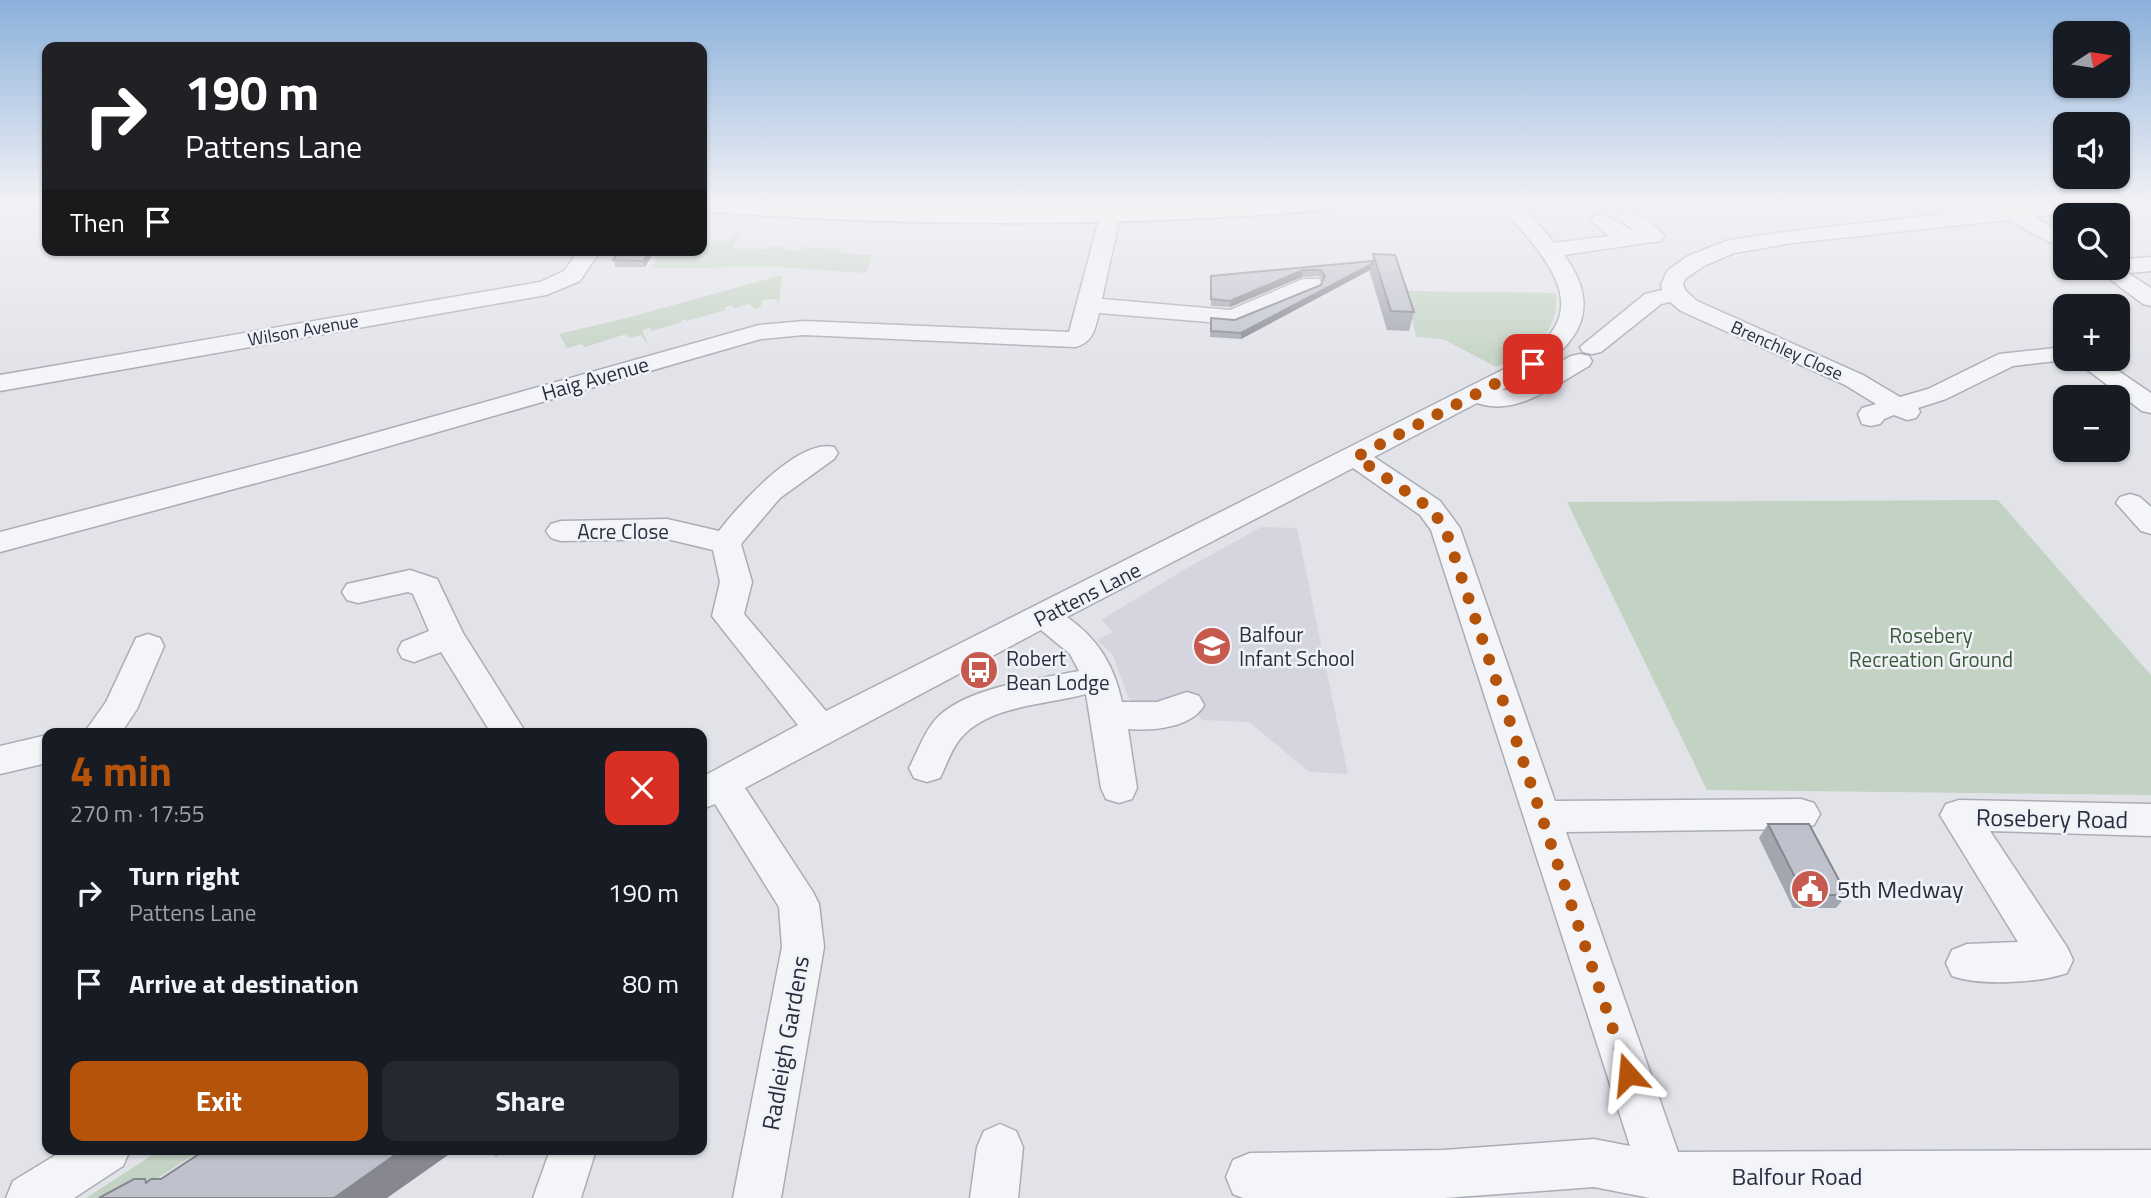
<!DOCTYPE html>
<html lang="en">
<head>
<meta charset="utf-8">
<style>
  body { margin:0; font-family:"Titillium Web",sans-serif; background:#242831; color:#f1f3f6; height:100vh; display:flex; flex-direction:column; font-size:26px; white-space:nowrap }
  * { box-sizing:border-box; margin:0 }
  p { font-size:23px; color:#9ea1a6 }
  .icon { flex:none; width:38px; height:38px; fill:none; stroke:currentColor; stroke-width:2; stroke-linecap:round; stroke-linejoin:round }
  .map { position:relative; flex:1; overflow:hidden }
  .drawer { position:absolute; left:42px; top:728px; width:665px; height:427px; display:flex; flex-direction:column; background:#171b24; border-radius:14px; box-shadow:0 2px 5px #0004 }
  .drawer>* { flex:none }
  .hud { position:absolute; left:42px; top:42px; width:665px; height:214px; border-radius:14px; box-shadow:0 2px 5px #0004; background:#202124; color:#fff; overflow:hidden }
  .needle { width:46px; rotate:78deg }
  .controls { position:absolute; left:2053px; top:21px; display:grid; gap:14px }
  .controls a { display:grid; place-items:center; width:77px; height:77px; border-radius:14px; background:#171b24; box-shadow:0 2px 5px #0004; font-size:35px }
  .pin { position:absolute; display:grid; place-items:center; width:60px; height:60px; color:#fff; margin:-30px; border-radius:14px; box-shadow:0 4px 10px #0006 }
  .me { position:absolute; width:77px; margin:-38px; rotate:342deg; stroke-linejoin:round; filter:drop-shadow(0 0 5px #0008) }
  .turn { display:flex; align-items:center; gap:24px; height:147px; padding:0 28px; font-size:32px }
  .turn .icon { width:91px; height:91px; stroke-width:2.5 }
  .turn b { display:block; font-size:49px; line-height:60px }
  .then { display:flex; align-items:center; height:66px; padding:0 28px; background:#0003; gap:14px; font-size:26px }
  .round { display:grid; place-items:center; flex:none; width:74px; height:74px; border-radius:14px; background:#242831 }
  .overview { display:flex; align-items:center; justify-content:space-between; height:119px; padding:0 28px }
  h1 { font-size:42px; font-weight:700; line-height:52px; color:#b45309 }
  .primary-button { display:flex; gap:14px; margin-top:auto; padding:14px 28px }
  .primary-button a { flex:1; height:80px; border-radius:14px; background:#b45309; color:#fff; font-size:28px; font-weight:700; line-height:80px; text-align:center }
  .primary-button a+a { background:#242831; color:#f1f3f6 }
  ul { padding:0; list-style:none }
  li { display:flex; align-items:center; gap:21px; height:91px; padding:0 28px }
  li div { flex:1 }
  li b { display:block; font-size:26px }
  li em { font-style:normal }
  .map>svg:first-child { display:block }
  .built { fill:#d4d5de }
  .green { fill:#c3d3c3 }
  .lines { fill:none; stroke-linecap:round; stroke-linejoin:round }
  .minor-casing { stroke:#abacb6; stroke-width:3 }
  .major-casing { stroke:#a2a5b4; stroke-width:4 }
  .minor { fill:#f4f5f8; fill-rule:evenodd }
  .major { fill:#fff; fill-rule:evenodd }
  .wall { fill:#a4a6af }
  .shaded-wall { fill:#86878f }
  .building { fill:#bfc1cc; stroke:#86878f; stroke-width:2 }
  .route { stroke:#b45309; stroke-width:12; stroke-dasharray:0 21.6 }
  .labels { text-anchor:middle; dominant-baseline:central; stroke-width:5; stroke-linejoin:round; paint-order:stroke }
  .far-street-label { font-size:18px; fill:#2b2d40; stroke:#f1f2f7 }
  .street-label { font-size:21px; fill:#2b2d40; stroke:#f1f2f7 }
  .poi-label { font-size:21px; fill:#2b2d40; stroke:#f1f2f7; text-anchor:start }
  .park-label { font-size:21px; fill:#395b3b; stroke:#f1f2f7 }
  .near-street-label { font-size:24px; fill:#2b2d40; stroke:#f1f2f7 }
  .near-poi-label { font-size:24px; fill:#2b2d40; stroke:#f1f2f7; text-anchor:start }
</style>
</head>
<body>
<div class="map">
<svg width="2151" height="1198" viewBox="0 0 2151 1198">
  <rect width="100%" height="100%" fill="#e2e3e9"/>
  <path class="built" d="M1261,527L1297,528L1348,774L1309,772L1249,722L1203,720L1181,699L1170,706L1135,703L1128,697L1113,655L1097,640L1113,632L1101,620L1182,571Z"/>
  <path class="green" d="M735,234H739L732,248L768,249L770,246L787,247L785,250L800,251L803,247L842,249L840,253L872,255L866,273L778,267L652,268L657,258L651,257L655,250H702L713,241L731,240Z
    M782,275L779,304L776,299L762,300L761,306L755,310L750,304L734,308L732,305L724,308L726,310L687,321L685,319L681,320L682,322L652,331L650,328L642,330L649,346L641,335L629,338L626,334L585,347L582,344L567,348L559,334L630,317Z
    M1406,291L1556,293C1559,336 1532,352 1496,367L1443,339L1416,337Z
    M1998,500L2151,675V795L1707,790L1567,502Z
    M160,1150H201L127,1198H86Z"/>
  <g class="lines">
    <defs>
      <path id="minor" d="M1499,202H1520L1554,243L1609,236L1591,220L1595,216L1602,214L1635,232L1618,217L1621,213C1636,209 1654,224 1664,236L1661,241L1653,242L1564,255C1614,323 1559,360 1502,390H1508L1571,356L1580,354L1589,356L1592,361L1589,366C1555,385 1517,417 1477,403L1374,457L1440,501L1460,528L1555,801L1801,799L1814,803L1820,814L1814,825L1801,829L1566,832L1678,1152L2151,1150V1198H1650L1594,1187L1444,1198H1243L1233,1194L1226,1177L1233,1160L1250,1153L1444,1150L1594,1139L1630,1146L1431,530L1420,515L1353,468L1067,617C1098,639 1114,665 1122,702H1157L1187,692L1199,696L1204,705C1192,728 1152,731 1128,729L1137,788L1132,799L1119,803L1106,799L1101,788L1086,694C1046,705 988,705 960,739C951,750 946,766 940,778L927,782L914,778L909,768C917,753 924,733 935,720C964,687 1038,679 1079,671L1070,654L1041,630L745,788L813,892L819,904L824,947L781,1198H733L782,947L779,907L715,804L702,809V777L798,725L712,616L720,582L713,550L667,539L561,541L551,538L546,531L551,524L561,521L667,519L719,531C739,505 798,438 834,447L838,453L834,459L780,498L741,544L752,582L744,614L826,711L1524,359C1536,348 1550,338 1557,323C1577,280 1521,234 1499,202Z
        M2050,202H2121L2111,208L2034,217L2065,234V250L2008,220L1793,243L1734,253L1704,266L1685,279L1683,285L1686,291L1697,301L1863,375L1900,397L1928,389L1999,354L2065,347V359H2101L2151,393V413L2142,411L2073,359L2013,366L1946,399L1918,408L1920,412L1916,418L1907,420L1894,415L1884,419L1880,424L1871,426L1862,424L1858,414L1862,408L1876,404L1845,385L1681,311L1670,302L1661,304L1601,352L1592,354L1583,352L1580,347L1645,294L1662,290L1661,285L1667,271L1688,256L1729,240L1793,231Z
        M1110,210L1117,212L1120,216L1102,299L1230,310L1303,279H1319L1322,284L1319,289L1233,324L1099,313C1095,329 1093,343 1075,347L804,335L761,339L327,464L0,552V532L307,452L759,325L804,321L1069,332L1100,216L1103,212Z
        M579,250H601L580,281L546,295L0,391V375L540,282L564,271Z
        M2151,257V271L2128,273L2151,288V306L2143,304L2095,268H2118V260Z
        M2130,494L2140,497L2151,507V534L2141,531L2116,503L2120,497Z
        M410,570L437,579L463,633L526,733H491L441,652L414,662L402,658L398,650L402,642L429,631L413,594L408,592L358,603L347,600L342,592L347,584Z
        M148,634L160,638L164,646L137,709L121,733H84L106,702L136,638Z
        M47,735V763L0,774V746Z
        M1959,800L2151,804V836L1990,831L2067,947L2073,960L2067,973C2040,983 1979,986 1952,976L1946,963L1952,950L1967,944L2018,942L1940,815L1946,804Z
        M1000,1124L1016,1131L1023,1147L1018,1198H970L977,1147L984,1131Z
        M64,1150H130L123,1166L74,1198H6L13,1181Z
        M550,1150H596L581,1198H533Z"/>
      <path id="major" d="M702,202L1013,209L1220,202H1336L1333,207L1324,210C1116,227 910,227 702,211Z"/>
    </defs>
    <use href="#minor" class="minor-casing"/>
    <use href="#major" class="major-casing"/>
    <use href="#minor" class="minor"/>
    <use href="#major" class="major"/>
  </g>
  <path class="wall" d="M616,250H655L645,267H615L613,254Z
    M1373,254L1414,312L1409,331L1387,330L1370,273V270L1241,339L1210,337L1211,318L1235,320L1321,285L1323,281L1319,276L1302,277L1230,307L1211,306V282L1372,261Z
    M1768,824L1847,895L1836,908H1793L1759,838Z"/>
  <path class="shaded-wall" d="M705,222L707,228L702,235V227Z
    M650,250H655L645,267L643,261Z
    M1372,264L1370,270L1241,339V333Z
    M1303,270L1302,277L1230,307V301Z
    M402,1150H449L451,1153L387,1198H334Z
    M490,1150H504L496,1156Z"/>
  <path class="building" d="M616,250H650L643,261L613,260L617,255L613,254Z
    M1373,254L1395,255L1414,312L1391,311Z
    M1372,261V264L1241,333L1211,331V318L1235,320L1321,285L1325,276L1320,270H1303L1230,301L1211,299V276Z
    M1768,824H1809L1847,895H1804Z
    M205,1150H402L334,1198H99L134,1179H145L146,1183L151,1179H161Z"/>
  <linearGradient id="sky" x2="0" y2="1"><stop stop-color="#8bb0db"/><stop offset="0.55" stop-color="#f2f2f5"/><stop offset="1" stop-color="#f2f2f5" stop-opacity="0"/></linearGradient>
  <rect width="2151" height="370" fill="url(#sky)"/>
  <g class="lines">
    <path class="route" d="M1533,364L1356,457L1430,508L1445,528L1628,1074"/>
  </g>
  <defs>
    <symbol id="school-disc" viewBox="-11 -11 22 22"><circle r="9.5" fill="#c65a4f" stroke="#f1f2f7"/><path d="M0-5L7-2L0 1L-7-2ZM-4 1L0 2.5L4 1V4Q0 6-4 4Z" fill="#fff"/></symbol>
    <symbol id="bus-disc" viewBox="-11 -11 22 22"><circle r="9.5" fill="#c65a4f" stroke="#f1f2f7"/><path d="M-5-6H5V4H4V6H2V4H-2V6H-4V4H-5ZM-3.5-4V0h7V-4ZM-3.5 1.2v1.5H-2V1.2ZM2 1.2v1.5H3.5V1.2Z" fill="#fff"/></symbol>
    <symbol id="civic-disc" viewBox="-11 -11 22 22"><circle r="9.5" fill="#c65a4f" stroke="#f1f2f7"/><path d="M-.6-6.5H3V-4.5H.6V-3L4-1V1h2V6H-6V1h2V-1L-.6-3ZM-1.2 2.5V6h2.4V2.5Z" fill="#fff"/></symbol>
  </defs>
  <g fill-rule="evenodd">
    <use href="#school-disc" x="1190" y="624" width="44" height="44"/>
    <use href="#bus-disc" x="957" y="648" width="44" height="44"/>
    <use href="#civic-disc" x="1788" y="867" width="44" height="44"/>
  </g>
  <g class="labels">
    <g class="far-street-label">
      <text transform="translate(303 330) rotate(-10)">Wilson Avenue</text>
      <text transform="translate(1787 350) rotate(24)">Brenchley Close</text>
    </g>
    <g class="street-label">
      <text transform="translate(595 378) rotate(-16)">Haig Avenue</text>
      <text x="623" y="531">Acre Close</text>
      <text transform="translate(1087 594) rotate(-27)">Pattens Lane</text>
    </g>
    <g class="poi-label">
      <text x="1239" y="634">Balfour<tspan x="1239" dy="24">Infant School</tspan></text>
      <text x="1006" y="658">Robert<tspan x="1006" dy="24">Bean Lodge</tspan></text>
    </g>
    <g class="park-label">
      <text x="1931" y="635">Rosebery<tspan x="1931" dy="24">Recreation Ground</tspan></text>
    </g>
    <g class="near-street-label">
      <text transform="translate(2052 818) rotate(1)">Rosebery Road</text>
      <text transform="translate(785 1043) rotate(-80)">Radleigh Gardens</text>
      <text x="1797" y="1176">Balfour Road</text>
    </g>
    <g class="near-poi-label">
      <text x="1837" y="889">5th Medway</text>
    </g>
  </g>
</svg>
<div class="controls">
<a><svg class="needle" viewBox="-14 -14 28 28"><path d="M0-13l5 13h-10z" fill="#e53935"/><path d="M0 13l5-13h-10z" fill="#9ea1a6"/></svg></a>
<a><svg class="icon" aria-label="sound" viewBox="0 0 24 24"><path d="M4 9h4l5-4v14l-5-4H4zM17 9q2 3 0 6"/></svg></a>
<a><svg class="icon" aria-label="search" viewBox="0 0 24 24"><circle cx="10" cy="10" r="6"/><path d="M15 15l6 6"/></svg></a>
<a>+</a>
<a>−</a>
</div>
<div class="pin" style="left:1533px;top:364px;background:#d93025"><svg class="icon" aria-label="arrive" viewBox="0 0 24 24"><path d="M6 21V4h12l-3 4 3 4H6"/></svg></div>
<svg class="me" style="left:1628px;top:1074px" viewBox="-20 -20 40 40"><path d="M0-17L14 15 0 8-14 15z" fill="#b45309" stroke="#fff" stroke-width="4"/></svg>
<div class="hud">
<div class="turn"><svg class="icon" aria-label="right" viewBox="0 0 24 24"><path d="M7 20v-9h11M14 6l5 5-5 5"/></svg><div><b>190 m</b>Pattens Lane</div></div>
<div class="then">Then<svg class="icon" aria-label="arrive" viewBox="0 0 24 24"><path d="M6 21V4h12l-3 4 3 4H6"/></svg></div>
</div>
<section class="drawer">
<div class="overview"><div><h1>4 min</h1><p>270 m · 17:55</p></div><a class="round" style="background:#d93025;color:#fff"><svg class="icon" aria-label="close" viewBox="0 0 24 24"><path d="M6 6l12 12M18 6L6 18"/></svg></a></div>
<ul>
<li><svg class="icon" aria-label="right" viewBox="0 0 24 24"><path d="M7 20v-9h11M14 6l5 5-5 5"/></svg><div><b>Turn right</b><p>Pattens Lane</p></div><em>190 m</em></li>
<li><svg class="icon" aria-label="arrive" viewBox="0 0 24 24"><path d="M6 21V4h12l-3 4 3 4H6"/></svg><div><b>Arrive at destination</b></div><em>80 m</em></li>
</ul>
<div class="primary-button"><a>Exit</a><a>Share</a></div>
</section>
</div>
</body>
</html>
